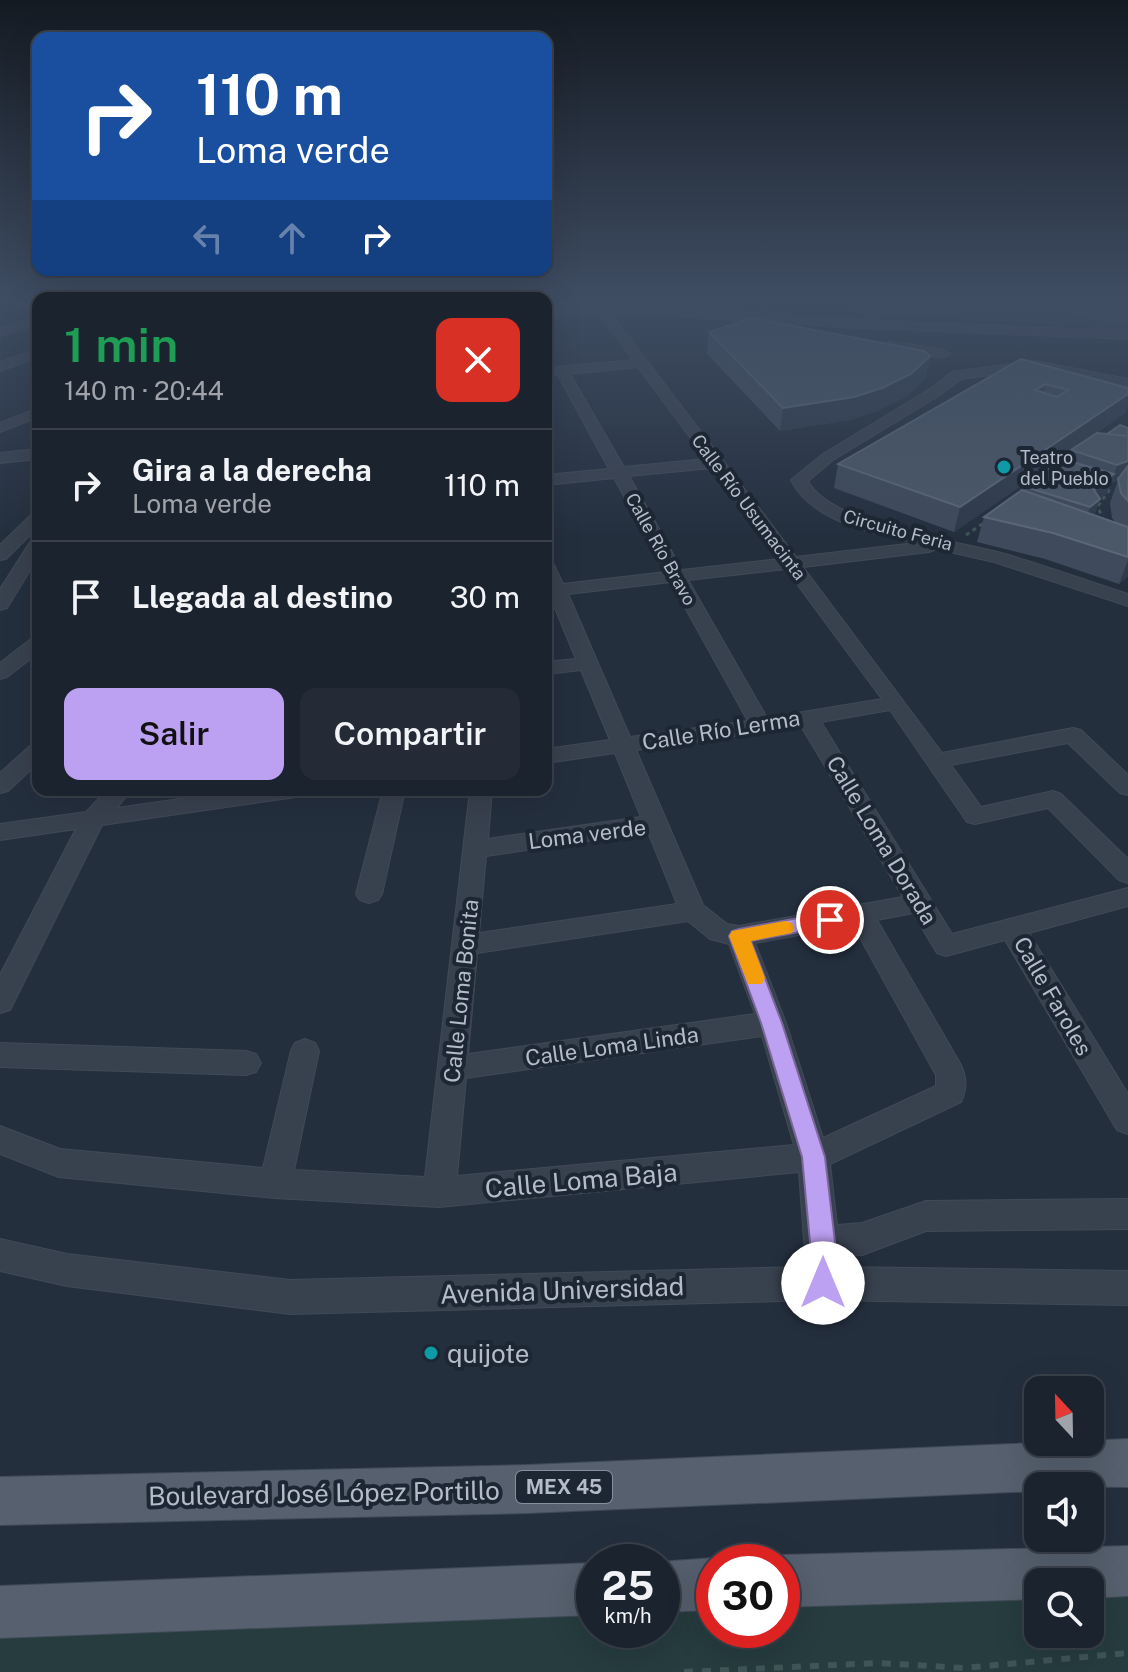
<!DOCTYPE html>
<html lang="es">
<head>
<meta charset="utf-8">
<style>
  body { margin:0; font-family:"Public Sans",sans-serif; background:#242b36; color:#f1f3f6; height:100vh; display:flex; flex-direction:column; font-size:30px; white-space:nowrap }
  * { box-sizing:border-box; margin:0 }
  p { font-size:26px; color:#a0a4aa }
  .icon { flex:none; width:44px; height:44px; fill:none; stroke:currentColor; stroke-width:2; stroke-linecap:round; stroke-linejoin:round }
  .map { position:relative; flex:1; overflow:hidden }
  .side { position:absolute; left:32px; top:292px; width:520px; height:504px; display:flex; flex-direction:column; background:#1b232e; border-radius:16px; box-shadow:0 8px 32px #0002,0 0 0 2px #39404a }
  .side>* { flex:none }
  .top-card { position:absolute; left:32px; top:32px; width:520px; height:244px; border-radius:16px; box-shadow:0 8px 32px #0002,0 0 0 2px #39404a; background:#1a4fa0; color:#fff; overflow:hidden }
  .needle { width:52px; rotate:338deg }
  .tools { position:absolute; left:1024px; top:1376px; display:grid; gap:16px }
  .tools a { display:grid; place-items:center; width:80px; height:80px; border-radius:16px; background:#1b232e; box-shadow:0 8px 32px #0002,0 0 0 2px #39404a; font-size:40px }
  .speed { position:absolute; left:576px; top:1544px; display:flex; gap:16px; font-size:40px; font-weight:700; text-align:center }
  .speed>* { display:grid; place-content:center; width:104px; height:104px; border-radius:50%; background:#1b232e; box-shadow:0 8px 32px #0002,0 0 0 2px #39404a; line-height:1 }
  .speed small { font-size:20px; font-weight:400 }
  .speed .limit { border:12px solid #d22; background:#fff; color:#111 }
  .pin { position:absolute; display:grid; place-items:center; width:68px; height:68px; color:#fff; margin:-34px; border:4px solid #fff; border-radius:50%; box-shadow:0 2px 8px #0007 }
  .me { position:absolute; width:88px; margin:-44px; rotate:0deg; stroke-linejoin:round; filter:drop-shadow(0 0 6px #0008) }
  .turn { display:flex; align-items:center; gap:28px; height:168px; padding:0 32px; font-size:36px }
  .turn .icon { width:104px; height:104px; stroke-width:2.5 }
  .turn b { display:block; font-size:56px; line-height:68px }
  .lanes { display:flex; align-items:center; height:76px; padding:0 32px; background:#0003; justify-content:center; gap:40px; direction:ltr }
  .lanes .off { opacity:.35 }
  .round { display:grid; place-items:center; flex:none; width:84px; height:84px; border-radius:16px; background:#242b36 }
  .headline { display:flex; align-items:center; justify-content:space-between; height:136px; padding:0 32px }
  h1 { font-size:48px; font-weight:600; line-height:60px; color:#1e9e55 }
  .primary-button { display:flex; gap:16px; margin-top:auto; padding:16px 32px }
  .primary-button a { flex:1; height:92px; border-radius:16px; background:#bca0f2; color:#111; font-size:32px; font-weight:600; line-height:92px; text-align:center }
  .primary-button a+a { background:#242b36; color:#f1f3f6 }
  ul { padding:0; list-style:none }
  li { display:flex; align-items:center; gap:24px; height:112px; padding:0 32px; border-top:2px solid #39404a }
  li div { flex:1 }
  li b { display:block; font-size:30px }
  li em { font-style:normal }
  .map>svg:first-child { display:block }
  .green { fill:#263c3f }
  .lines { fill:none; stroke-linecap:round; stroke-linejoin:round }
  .minor-casing { stroke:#414a57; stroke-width:2 }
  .major-casing { stroke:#414a57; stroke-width:2 }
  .path-far1 { stroke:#3f5557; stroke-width:3; stroke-dasharray:4 4; stroke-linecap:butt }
  .path { stroke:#3f5557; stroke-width:6; stroke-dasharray:9 9; stroke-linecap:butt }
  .minor { fill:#38414e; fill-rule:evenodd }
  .major { fill:#56606e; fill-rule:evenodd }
  .wall { fill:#3f4b5c; fill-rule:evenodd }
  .shaded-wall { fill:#2f3b4b }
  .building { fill:#4b5868; stroke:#5c6777; stroke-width:2; fill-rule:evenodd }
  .route { fill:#bca0f2; stroke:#7a689d; stroke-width:2 }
  .slow { fill:#f59e0b }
  .culture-dot { fill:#0f9aa8; stroke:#1d2633; stroke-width:3 }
  .labels { text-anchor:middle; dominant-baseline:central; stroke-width:8; stroke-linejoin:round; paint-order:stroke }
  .far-poi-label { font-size:18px; fill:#b4bcc9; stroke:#1d2633; text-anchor:start }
  .far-street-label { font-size:18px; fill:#b4bcc9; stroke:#1d2633 }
  .shield { fill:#1d2633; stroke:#878f9c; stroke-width:2 }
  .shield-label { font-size:20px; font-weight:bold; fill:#b4bcc9 }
  .street-label { font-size:22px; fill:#b4bcc9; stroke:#1d2633 }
  .near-street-label { font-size:26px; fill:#b4bcc9; stroke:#1d2633 }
  .near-poi-label { font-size:26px; fill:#b4bcc9; stroke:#1d2633; text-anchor:start }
</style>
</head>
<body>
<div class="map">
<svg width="1128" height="1672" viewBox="0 0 1128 1672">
  <rect width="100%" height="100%" fill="#242f3e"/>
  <path class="green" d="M865,303H1128V330L884,315Z
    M1128,1596V1672H0V1633L594,1614V1630H662V1611L714,1610V1630H782V1607L1038,1599V1634H1090V1597Z"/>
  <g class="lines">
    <defs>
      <path id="minor" d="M580,303L868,320L854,303H866L882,321L1128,331V339L841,327L609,311L796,557L915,543C873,533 812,522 791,480L823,454L930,389L952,372L1035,361L1128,379V387L1035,369L961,379L940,395L833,460L808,481C830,525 959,541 1005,554C1046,566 1087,581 1128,594V606L994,562L937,549L929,552L803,567L942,753L1073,728L1081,730L1128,775V795L1120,793L1068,743L951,765L981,807L1053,791L1061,794L1128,859V883L1119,880L1048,808L975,824L967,822L890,710L821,722L952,934L1128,888V906L1029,933L1128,1094V1134L1117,1130L1005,940L946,956L937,953L913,913L877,920L961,1065C967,1078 967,1090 961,1102L830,1164L837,1225L862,1223L926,1201L1128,1199V1229L926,1231L862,1255L840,1256V1267L1128,1271V1305L823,1300L290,1314L67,1286L0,1271V1239L67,1254L290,1280L806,1267L799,1172L439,1207L275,1198L59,1177L0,1154V1126L60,1149L263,1168L291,1051L295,1043L305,1039L315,1043L319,1051L294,1170L425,1177L470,790H492L488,839L641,817L615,753L546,763V749L610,740L581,670L546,674V662L576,659L550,596L546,597V560L552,561L563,584L666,572L614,478L546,485V475L609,469L558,375L546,376V368L633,360L599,314L546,318V310L590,307ZM638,367L706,459L624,467L570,374ZM712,468L779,559L682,570L629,476ZM786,569L882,699L767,718L688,580ZM671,582L748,721L630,737L568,594ZM801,726L903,897L739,926L727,924L703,905L636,750ZM648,832L677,904L479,933L486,856ZM688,921L710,939L729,944L755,1014L468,1054L477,953ZM853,925L936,1075V1086L823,1138L786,1023L755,943ZM762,1036L794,1145L457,1176L466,1078Z
        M38,316V324L0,336V328Z
        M890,341L943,350L950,354L943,358L885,348L884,345Z
        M38,349V357L0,371V362Z
        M38,408V417L0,432V423Z
        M38,449V459L0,463V453Z
        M38,513V527L6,559L0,560V545L32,514Z
        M38,538V557L7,608L0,610V589L32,539Z
        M38,637V653L7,677L0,679V663L31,639Z
        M38,744V763L8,791L0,793V773L30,746Z
        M107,790H131L117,808L242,790H307L304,795L296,797L102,825L10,1010L0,1013V975L76,829L0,840V824L86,812Z
        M383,790H405L382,894L378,900L369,903L360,900L356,894Z
        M0,1043L246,1051L256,1054L261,1063L256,1072L246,1075L0,1067Z"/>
      <path id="major" d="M1128,1439V1487L1038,1486V1491L528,1513L0,1525V1477L528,1465Z
        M1128,1546V1596L1090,1598V1582H1038V1599L782,1607V1562H766L782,1555Z
        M714,1558L723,1562H714V1610L662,1612V1562H658Z
        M594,1563V1615L0,1638V1586Z"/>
    </defs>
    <use href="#minor" class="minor-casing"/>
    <use href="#major" class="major-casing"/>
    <path class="path-far1" d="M1103,521L1098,506L1110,489L1104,487
      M966,535L985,522"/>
    <path class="path" d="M684,1672L878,1663L964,1668L1128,1653"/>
    <use href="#minor" class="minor"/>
    <use href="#major" class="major"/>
  </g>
  <path class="wall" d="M1073,303H1128V325L1073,316Z
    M709,332L926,378L907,396L877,411L850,420L780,431L707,354Z
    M1021,359L1126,412L1085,441L1128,428V576L1119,584L1045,559L977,542L984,517L1024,491L1026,487L1068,461L1071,451L954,532L834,488L838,464ZM1118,480L1110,503L1112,518L1116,523L1094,516L1100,499L1107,493L1111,483Z"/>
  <path class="shaded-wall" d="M930,356L926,378L907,396L877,411L850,420L780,431L783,408Z
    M1046,384L1039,406L1035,390Z
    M1128,394V406L1126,412L954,532L960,507Z
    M1128,461V476L1111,483L1117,465Z
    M1114,474L1107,493L1100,499L1093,518L1084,526L1090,507L1094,490Z
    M1128,560V576L1119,584Z"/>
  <path class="building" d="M752,318L924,351L930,356L911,374L882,388L854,397L783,408L709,332Z
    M1021,359L1128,388V394L960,507L838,464ZM1046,384L1068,390L1057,397L1035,390Z
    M1120,425L1128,428V436L1107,434Z
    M1097,433L1128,436V461L1117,465L1071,450Z
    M1062,459L1114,474L1094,490L1100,499L1090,507L1026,487Z
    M1128,466V501L1121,493L1118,479Z
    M1022,490L1128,527V557L1053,533L984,517Z"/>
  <linearGradient id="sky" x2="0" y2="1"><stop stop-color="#141a22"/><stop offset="0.56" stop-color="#3f4d63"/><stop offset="1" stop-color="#3f4d63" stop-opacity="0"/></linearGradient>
  <rect width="1128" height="537" fill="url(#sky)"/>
  <path class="route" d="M830,912L837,914L840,920L837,925L751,941L782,1023L825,1157L835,1242L836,1283L832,1292L823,1295L814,1292L810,1283V1242L802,1157L761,1023L729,936L732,931L739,929Z"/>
  <path class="slow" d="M785,921L792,923L794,928L792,933L751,941L765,978L762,984H748L729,936L732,931Z"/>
  <g class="culture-dot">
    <circle cx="1004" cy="467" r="8"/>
    <circle cx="431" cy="1353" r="8"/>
  </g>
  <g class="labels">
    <g class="far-poi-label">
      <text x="1020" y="457">Teatro<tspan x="1020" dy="21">del Pueblo</tspan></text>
    </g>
    <g class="far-street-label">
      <text transform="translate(749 507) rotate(53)">Calle Río Usumacinta</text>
      <text transform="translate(898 530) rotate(15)">Circuito Feria</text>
      <text transform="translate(661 549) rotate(61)">Calle Río Bravo</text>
    </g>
    <rect class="shield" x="516" y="1471" width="96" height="32" rx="6"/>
    <g class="shield-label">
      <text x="564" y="1487">MEX 45</text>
    </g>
    <g class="street-label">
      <text transform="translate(721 730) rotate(-9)">Calle Río Lerma</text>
      <text transform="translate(587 834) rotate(-7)">Loma verde</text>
      <text transform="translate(882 840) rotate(59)">Calle Loma Dorada</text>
      <text transform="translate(461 991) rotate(-84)">Calle Loma Bonita</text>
      <text transform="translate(1053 996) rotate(60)">Calle Faroles</text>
      <text transform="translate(612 1046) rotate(-8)">Calle Loma Linda</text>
    </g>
    <g class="near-street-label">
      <text transform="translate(581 1180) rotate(-5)">Calle Loma Baja</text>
      <text transform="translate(562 1290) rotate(-2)">Avenida Universidad</text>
      <text transform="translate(324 1493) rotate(-1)">Boulevard José López Portillo</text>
    </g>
    <g class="near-poi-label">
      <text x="447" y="1353">quijote</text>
    </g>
  </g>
</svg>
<div class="tools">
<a><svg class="needle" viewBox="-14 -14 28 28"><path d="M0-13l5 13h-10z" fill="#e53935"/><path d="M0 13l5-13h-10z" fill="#a0a4aa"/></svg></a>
<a><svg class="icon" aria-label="sound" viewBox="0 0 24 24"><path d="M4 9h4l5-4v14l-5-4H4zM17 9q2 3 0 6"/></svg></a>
<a><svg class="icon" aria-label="search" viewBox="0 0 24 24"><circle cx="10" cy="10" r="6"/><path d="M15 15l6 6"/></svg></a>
</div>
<div class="speed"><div>25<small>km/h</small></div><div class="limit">30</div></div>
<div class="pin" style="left:830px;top:920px;background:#d93025"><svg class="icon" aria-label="arrive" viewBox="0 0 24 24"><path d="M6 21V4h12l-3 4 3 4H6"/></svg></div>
<svg class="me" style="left:823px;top:1283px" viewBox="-20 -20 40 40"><circle r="19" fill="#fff"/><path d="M0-13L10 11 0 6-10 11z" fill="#bca0f2"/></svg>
<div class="top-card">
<div class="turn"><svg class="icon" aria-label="right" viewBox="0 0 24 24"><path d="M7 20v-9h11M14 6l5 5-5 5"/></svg><div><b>110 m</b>Loma verde</div></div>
<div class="lanes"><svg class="icon off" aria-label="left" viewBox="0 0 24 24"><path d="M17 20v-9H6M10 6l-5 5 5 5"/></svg><svg class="icon off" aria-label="ahead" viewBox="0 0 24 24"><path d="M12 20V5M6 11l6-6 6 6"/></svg><svg class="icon" aria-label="right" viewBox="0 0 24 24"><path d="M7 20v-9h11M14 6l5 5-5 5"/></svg></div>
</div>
<section class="side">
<div class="headline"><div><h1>1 min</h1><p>140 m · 20:44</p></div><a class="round" style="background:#d93025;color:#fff"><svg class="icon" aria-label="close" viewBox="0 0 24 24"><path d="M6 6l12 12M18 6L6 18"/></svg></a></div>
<ul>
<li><svg class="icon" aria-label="right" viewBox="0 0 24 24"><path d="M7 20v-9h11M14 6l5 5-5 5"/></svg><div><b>Gira a la derecha</b><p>Loma verde</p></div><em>110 m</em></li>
<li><svg class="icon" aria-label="arrive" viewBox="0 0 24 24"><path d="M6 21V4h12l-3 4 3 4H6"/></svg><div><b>Llegada al destino</b></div><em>30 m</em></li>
</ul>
<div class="primary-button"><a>Salir</a><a>Compartir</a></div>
</section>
</div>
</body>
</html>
